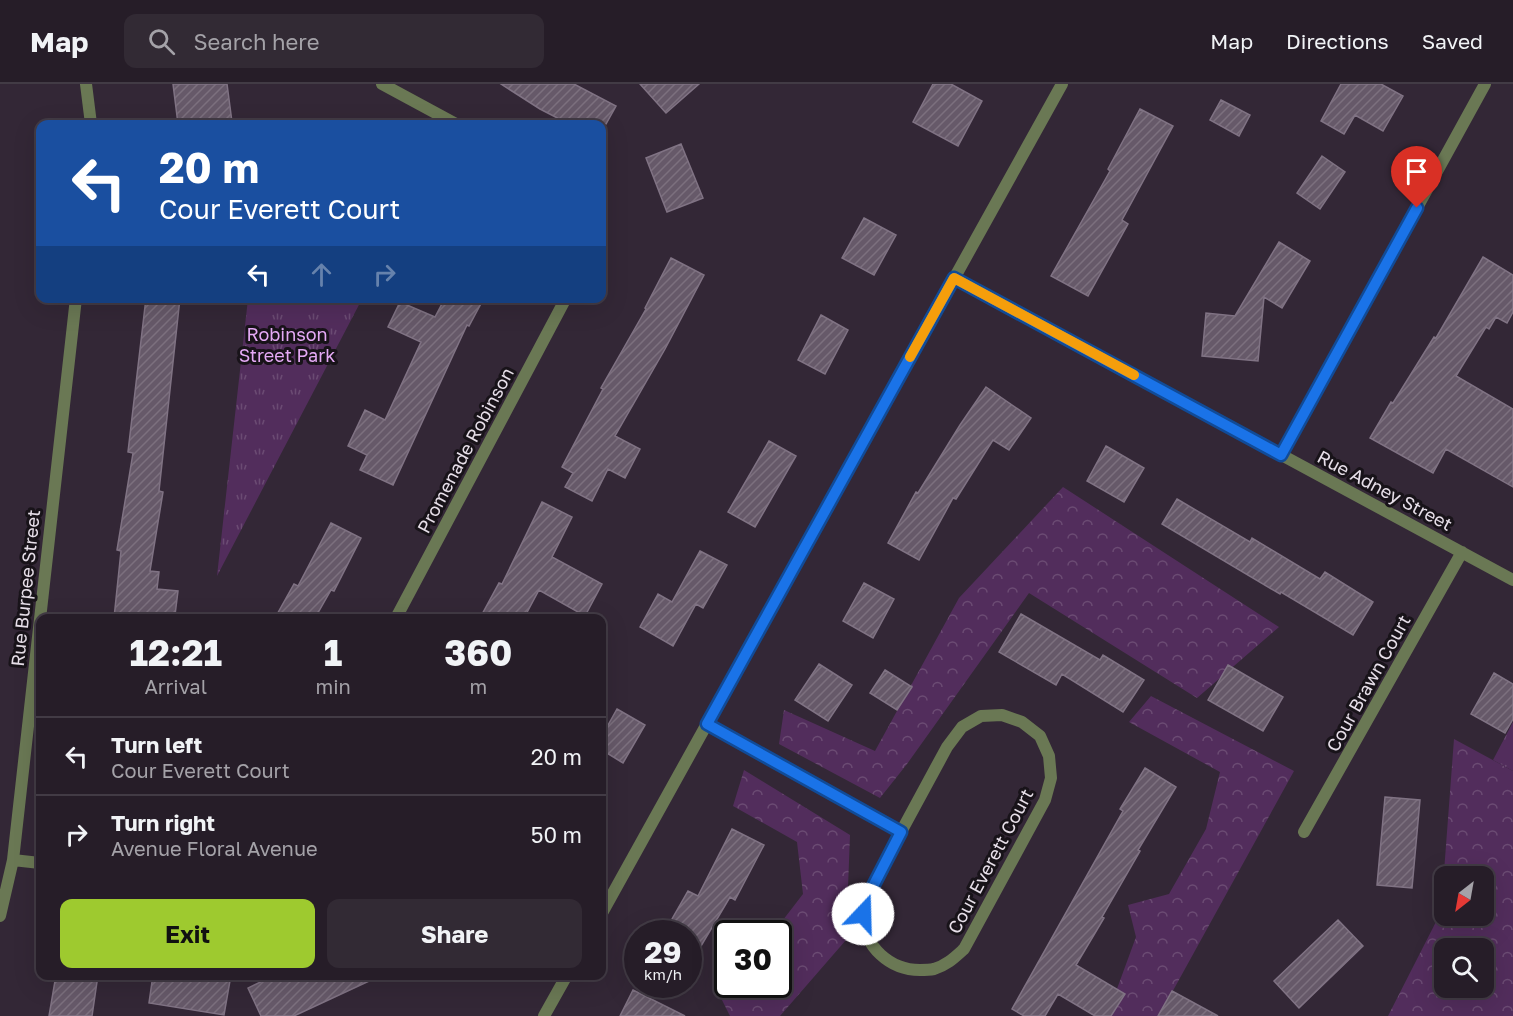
<!DOCTYPE html>
<html lang="en">
<head>
<meta charset="utf-8">
<style>
  body { margin:0; font-family:"Golos Text",sans-serif; background:#322a34; color:#f1f3f6; height:100vh; display:flex; flex-direction:column; font-size:22px; white-space:nowrap }
  * { box-sizing:border-box; margin:0 }
  p { font-size:20px; color:#a4a2a8 }
  .icon { flex:none; width:33px; height:33px; fill:none; stroke:currentColor; stroke-width:2; stroke-linecap:round; stroke-linejoin:round }
  .map { position:relative; flex:1; overflow:hidden }
  .drawer { position:absolute; left:36px; top:530px; width:570px; height:366px; display:flex; flex-direction:column; background:#261d28; border-radius:12px; box-shadow:0 6px 24px #0002,0 0 0 2px #423b45 }
  .drawer>* { flex:none }
  .top-card { position:absolute; left:36px; top:36px; width:570px; height:183px; border-radius:12px; box-shadow:0 6px 24px #0002,0 0 0 2px #423b45; background:#1a4fa0; color:#fff; overflow:hidden }
  .needle { width:39px; rotate:211deg }
  .controls { position:absolute; left:1434px; top:782px; display:grid; gap:12px }
  .controls a { display:grid; place-items:center; width:60px; height:60px; border-radius:12px; background:#261d28; box-shadow:0 6px 24px #0002,0 0 0 2px #423b45; font-size:30px }
  .speed { position:absolute; left:624px; top:836px; display:flex; gap:12px; font-size:30px; font-weight:700; text-align:center }
  .speed>* { display:grid; place-content:center; width:78px; height:78px; border-radius:50%; background:#261d28; box-shadow:0 6px 24px #0002,0 0 0 2px #423b45; line-height:1 }
  .speed small { font-size:15px; font-weight:400 }
  .speed .limit { border:3px solid #111; border-radius:9px; background:#fff; color:#111 }
  .pin { position:absolute; display:grid; place-items:center; width:51px; height:51px; color:#fff; margin:-62px -26px; border-radius:50% 50% 50% 0; rotate:-45deg; box-shadow:0 0 6px #0007 }
  .pin .icon { rotate:45deg }
  .me { position:absolute; width:66px; margin:-33px; rotate:21deg; stroke-linejoin:round; filter:drop-shadow(0 0 4px #0008) }
  .turn { display:flex; align-items:center; gap:21px; height:126px; padding:0 24px; font-size:27px }
  .turn .icon { width:78px; height:78px; stroke-width:2.5 }
  .turn b { display:block; font-size:42px; line-height:51px }
  .lanes { display:flex; align-items:center; height:57px; padding:0 24px; background:#0003; justify-content:center; gap:30px; direction:ltr }
  .lanes .off { opacity:.35 }
  .eta { display:flex; justify-content:space-evenly; align-items:center; height:102px; text-align:center }
  .eta b { font-size:36px; font-weight:700; line-height:42px }
  .cta { display:flex; gap:12px; margin-top:auto; padding:12px 24px }
  .cta a { flex:1; height:69px; border-radius:12px; background:#9eca2f; color:#111; font-size:24px; font-weight:700; line-height:69px; text-align:center }
  .cta a+a { background:#322a34; color:#f1f3f6 }
  ul { padding:0; list-style:none }
  li { display:flex; align-items:center; gap:18px; height:78px; padding:0 24px; border-top:2px solid #423b45 }
  li div { flex:1 }
  li b { display:block; font-size:22px }
  li em { font-style:normal }
  header { display:flex; align-items:center; gap:36px; box-sizing:border-box; height:84px; padding:0 30px; background:#261d28; border-bottom:2px solid #423b45 }
  header strong { font-size:28px }
  nav { display:flex; gap:33px; margin-inline-start:auto; font-size:21px }
  .search { width:420px; height:54px; background:#322a34; display:flex; align-items:center; gap:15px; box-sizing:border-box; padding:0 21px; border-radius:12px; color:#a4a2a8; font-size:22px }
  .map>svg:first-child { display:block }
  .grass { fill:url(#grass-tufts) }
  .forest { fill:url(#forest-crowns); fill-rule:evenodd }
  .building { fill:url(#building-hatch); stroke:#807384; stroke-width:1.5 }
  .lines { fill:none; stroke-linecap:round; stroke-linejoin:round }
  .street { stroke:#6a7854; stroke-width:12 }
  .route-casing { stroke:#114b97; stroke-width:15 }
  .route { stroke:#1a73e8; stroke-width:10 }
  .slow { stroke:#f59e0b; stroke-width:10 }
  .labels { text-anchor:middle; dominant-baseline:central; stroke-width:6; stroke-linejoin:round; paint-order:stroke }
  .park-label { font-size:18px; fill:#e5aaf6; stroke:#181319 }
  .street-label { font-size:18px; fill:#e7dfe9; stroke:#181319 }
</style>
</head>
<body>
<header>
<strong>Map</strong>
<div class="search"><svg class="icon" aria-label="search" viewBox="0 0 24 24"><circle cx="10" cy="10" r="6"/><path d="M15 15l6 6"/></svg>Search here</div>
<nav><a>Map</a><a>Directions</a><a>Saved</a></nav>
</header>
<div class="map">
<svg width="1513" height="932" viewBox="0 0 1513 932">
  <defs>
    <pattern id="grass-tufts" width="24" height="20" patternUnits="userSpaceOnUse" patternTransform="scale(1.5)"><rect width="24" height="20" fill="#522d5c"/><path d="M3 7l-1-3M5 7V3M7 7l1-3M15 17l-1-3M17 17v-4M19 17l1-3" fill="none" stroke="#6b4b73"/></pattern>
    <pattern id="forest-crowns" width="20" height="18" patternUnits="userSpaceOnUse" patternTransform="scale(1.5)"><rect width="20" height="18" fill="#522d5c"/><path d="M2 6a3 3 0 1 1 6 0M12 15a3 3 0 1 1 6 0" fill="none" stroke="#6b4b73"/></pattern>
    <pattern id="building-hatch" width="6" height="6" patternUnits="userSpaceOnUse" patternTransform="scale(1.5)"><rect width="6" height="6" fill="#665969"/><path d="M-1 1l2-2M0 6l6-6M5 7l2-2" fill="none" stroke="#7c707e"/></pattern>
  </defs>
  <rect width="100%" height="100%" fill="#332736"/>
  <path class="grass" d="M248,215H362L217,492Z
    M1513,638V687L1493,676Z"/>
  <path class="forest" d="M1063,403L1279,543L1197,614L1029,509L907,680L880,714L779,660L784,626L875,667L959,514Z
    M1151,612L1294,687L1159,932H1107L1136,853L1128,821L1169,810L1206,745L1220,688L1129,638Z
    M1454,655L1513,687V932H1388L1441,828ZM1444,792H1484V831H1444ZM1444,864H1484V903H1444Z
    M744,686L850,751L846,856L780,932H730L722,916L734,900H778V849H773L803,810L797,758L733,722Z"/>
  <path class="building" d="M173,0H227L232,38L210,40H178Z
    M501,0H574L616,22L606,40H569L540,25Z
    M640,0H699L666,29Z
    M933,0H951L982,17L958,62L913,38Z
    M1341,0H1381L1403,12L1383,47L1355,31L1344,50L1321,37Z
    M1221,16L1250,31L1239,52L1210,36Z
    M1140,25L1173,42L1122,136L1128,140L1088,212L1051,192L1110,87L1108,85Z
    M681,60L703,114L667,128L646,74Z
    M1322,72L1345,88L1320,125L1297,109Z
    M864,134L896,151L874,191L842,174Z
    M1279,158L1310,177L1282,224L1264,213L1258,277L1202,272L1206,229L1235,232Z
    M1483,173L1513,191V228L1507,239L1496,233L1489,245L1486,243L1456,292L1513,325V403L1446,365L1433,389L1370,354L1391,318L1393,319L1434,253L1436,254Z
    M671,174L704,191L665,265L615,352L640,365L625,394L608,385L592,417L565,403L573,389L562,383L603,305L601,304L646,225L645,224Z
    M146,214H180L159,407L163,408L150,487L159,488L157,505L178,507L175,531L152,529L151,534H114L121,467L117,466L133,369L128,368Z
    M445,214H484L469,242L467,241L393,401L360,386L367,371L348,362L365,326L385,336L421,258L388,243L400,218L435,233Z
    M821,231L848,246L825,290L798,276Z
    M986,303L1031,334L1009,366L993,356L956,415L953,414L919,476L888,459L916,408L918,409L960,341Z
    M769,357L796,372L755,443L728,428Z
    M1106,362L1144,384L1124,418L1087,397Z
    M1177,415L1250,458L1252,454L1320,495L1325,488L1373,518L1353,551L1281,508L1280,510L1162,440Z
    M542,418L572,433L552,473L602,500L585,532L539,506L524,534H480L499,499L502,500Z
    M331,439L361,454L334,507L331,506L315,534H275L294,500L298,502Z
    M700,467L727,481L703,524L696,520L673,562L640,543L658,510L672,518Z
    M864,499L894,515L873,554L843,537Z
    M1021,530L1100,576L1103,571L1144,596L1123,628L1062,590L1056,601L999,568Z
    M819,580L852,601L828,637L795,616Z
    M1228,581L1283,613L1263,647L1208,616Z
    M885,586L912,603L897,626L870,609Z
    M1494,589L1513,600V635L1505,649L1471,630Z
    M617,625L645,641L623,679L602,666V652Z
    M1145,684L1176,703L1138,766L1140,767L1102,833L1104,834L1076,881L1125,910L1111,932H1095L1058,910L1045,932H1024L1012,925L1123,727L1120,725Z
    M1385,713L1420,716L1412,804L1377,801Z
    M732,745L764,761L735,816L730,813L688,884V849H664L688,807L698,812Z
    M1338,836L1363,862L1299,924L1274,897Z
    M56,891H98L92,932H49Z
    M153,891H231L224,931L149,919Z
    M275,891H382L294,932H261L248,904Z
    M633,906L685,932H620Z
    M1172,907L1218,932H1158Z"/>
  <g class="lines">
    <path class="street" d="M86,0L91,40
      M382,0L456,40
      M954,194L1513,496
      M1281,371L1485,0
      M396,534L566,214
      M707,640L901,748C892,767 863,813 863,832C864,863 890,886 920,886C925,886 929,886 934,885C947,881 954,874 964,865L1045,716L1051,694L1049,672L1040,652L1022,638L1002,631L981,632L962,643L947,663L901,748
      M1304,748L1462,468
      M13,776L40,779
      M602,829L1062,0
      M0,832L13,776L76,214
      M544,932L567,891"/>
  </g>
  <g class="lines">
    <defs>
      <path id="route" d="M863,830L868,812L901,748L707,640L954,194L1281,371L1417,124"/>
    </defs>
    <use href="#route" class="route-casing"/>
    <use href="#route" class="route"/>
    <path class="slow" d="M910,273L954,194L1134,291"/>
  </g>
  <g class="labels">
    <g class="park-label">
      <text x="287" y="250">Robinson<tspan x="287" dy="21">Street Park</tspan></text>
    </g>
    <g class="street-label">
      <text transform="translate(465 366) rotate(-62)">Promenade Robinson</text>
      <text transform="translate(1385 406) rotate(28)">Rue Adney Street</text>
      <text transform="translate(25 504) rotate(-84)">Rue Burpee Street</text>
      <text transform="translate(1368 599) rotate(-61)">Cour Brawn Court</text>
      <text transform="translate(990 777) rotate(-62)">Cour Everett Court</text>
    </g>
  </g>
</svg>
<div class="controls">
<a><svg class="needle" viewBox="-14 -14 28 28"><path d="M0-13l5 13h-10z" fill="#e53935"/><path d="M0 13l5-13h-10z" fill="#a4a2a8"/></svg></a>
<a><svg class="icon" aria-label="search" viewBox="0 0 24 24"><circle cx="10" cy="10" r="6"/><path d="M15 15l6 6"/></svg></a>
</div>
<div class="speed"><div>29<small>km/h</small></div><div class="limit">30</div></div>
<div class="pin" style="left:1417px;top:124px;background:#d93025"><svg class="icon" aria-label="arrive" viewBox="0 0 24 24"><path d="M6 21V4h12l-3 4 3 4H6"/></svg></div>
<svg class="me" style="left:863px;top:830px" viewBox="-20 -20 40 40"><circle r="19" fill="#fff"/><path d="M0-13L10 11 0 6-10 11z" fill="#1a73e8"/></svg>
<div class="top-card">
<div class="turn"><svg class="icon" aria-label="left" viewBox="0 0 24 24"><path d="M17 20v-9H6M10 6l-5 5 5 5"/></svg><div><b>20 m</b>Cour Everett Court</div></div>
<div class="lanes"><svg class="icon" aria-label="left" viewBox="0 0 24 24"><path d="M17 20v-9H6M10 6l-5 5 5 5"/></svg><svg class="icon off" aria-label="ahead" viewBox="0 0 24 24"><path d="M12 20V5M6 11l6-6 6 6"/></svg><svg class="icon off" aria-label="right" viewBox="0 0 24 24"><path d="M7 20v-9h11M14 6l5 5-5 5"/></svg></div>
</div>
<section class="drawer">
<div class="eta">
<div><b>12:21</b><p>Arrival</p></div>
<div><b>1</b><p>min</p></div>
<div><b>360</b><p>m</p></div>
</div>
<ul>
<li><svg class="icon" aria-label="left" viewBox="0 0 24 24"><path d="M17 20v-9H6M10 6l-5 5 5 5"/></svg><div><b>Turn left</b><p>Cour Everett Court</p></div><em>20 m</em></li>
<li><svg class="icon" aria-label="right" viewBox="0 0 24 24"><path d="M7 20v-9h11M14 6l5 5-5 5"/></svg><div><b>Turn right</b><p>Avenue Floral Avenue</p></div><em>50 m</em></li>
</ul>
<div class="cta"><a>Exit</a><a>Share</a></div>
</section>
</div>
</body>
</html>
